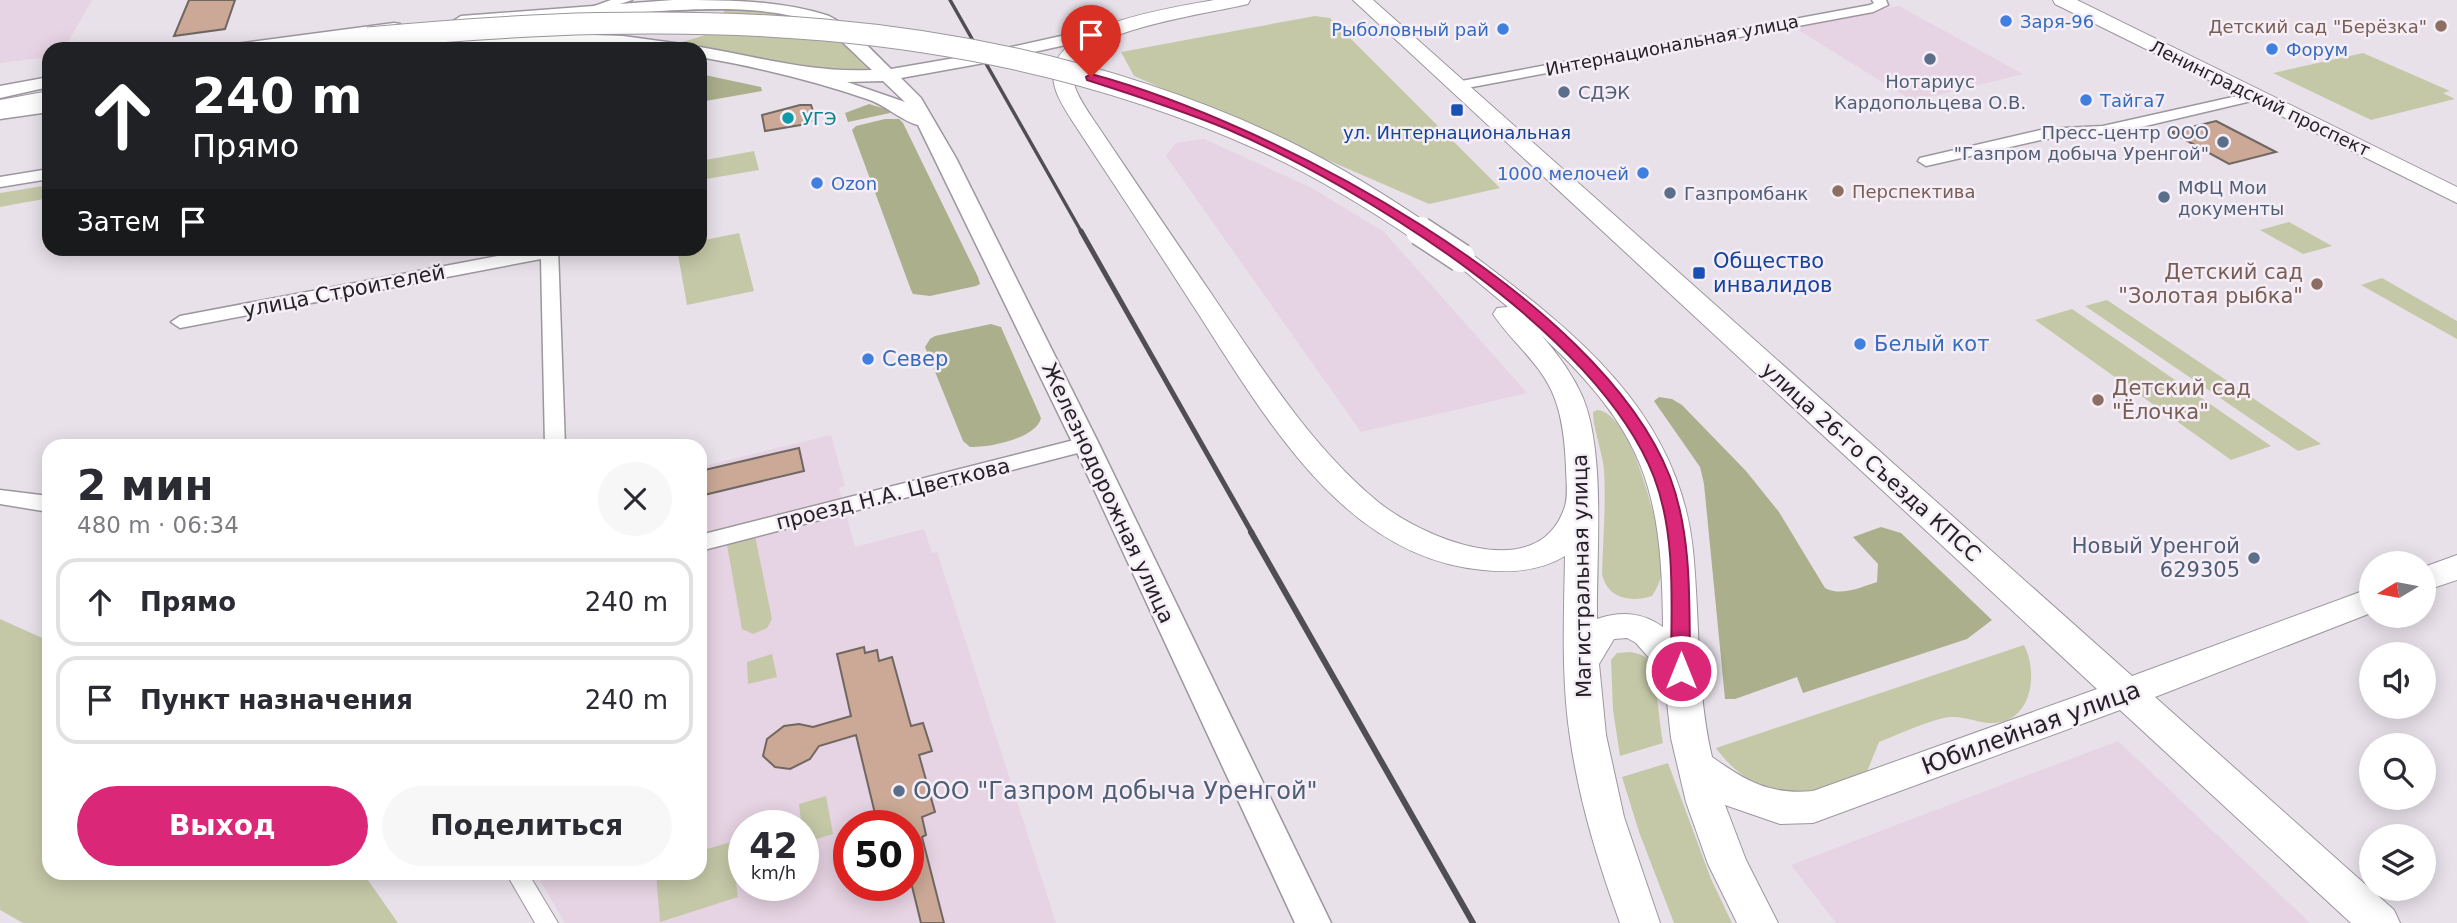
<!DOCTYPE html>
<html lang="ru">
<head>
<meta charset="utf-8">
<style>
  body { margin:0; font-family:"DejaVu Sans",sans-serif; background:#f7f7f7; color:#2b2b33; height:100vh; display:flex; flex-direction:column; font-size:26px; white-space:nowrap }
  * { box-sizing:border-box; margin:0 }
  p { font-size:23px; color:#7c7c81 }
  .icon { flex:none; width:38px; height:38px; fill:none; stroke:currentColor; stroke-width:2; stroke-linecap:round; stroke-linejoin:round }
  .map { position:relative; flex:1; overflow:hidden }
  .panel { position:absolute; left:42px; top:439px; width:665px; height:441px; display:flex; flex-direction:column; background:#fff; border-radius:21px; box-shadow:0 4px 18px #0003 }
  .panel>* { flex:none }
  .top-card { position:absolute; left:42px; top:42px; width:665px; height:214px; border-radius:21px; box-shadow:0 4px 18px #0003; background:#202124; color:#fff; overflow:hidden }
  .needle { width:46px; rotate:260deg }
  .tools { position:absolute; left:2359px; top:551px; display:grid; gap:14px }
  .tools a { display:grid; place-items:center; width:77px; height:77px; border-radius:50%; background:#fff; box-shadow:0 4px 18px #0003; font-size:35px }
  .speed { position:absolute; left:728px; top:810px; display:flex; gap:14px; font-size:35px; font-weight:700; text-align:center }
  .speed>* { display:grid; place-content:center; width:91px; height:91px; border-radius:50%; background:#fff; box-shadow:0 4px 18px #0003; line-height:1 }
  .speed small { font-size:18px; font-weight:400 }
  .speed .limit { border:10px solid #d22; background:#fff; color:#111 }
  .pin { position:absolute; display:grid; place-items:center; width:60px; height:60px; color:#fff; margin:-72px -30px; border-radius:50% 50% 50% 0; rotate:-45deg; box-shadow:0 0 7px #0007 }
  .pin .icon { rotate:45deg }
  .me { position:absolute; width:77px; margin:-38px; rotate:0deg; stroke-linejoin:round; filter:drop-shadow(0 0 5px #0008) }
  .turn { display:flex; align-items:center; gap:24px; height:147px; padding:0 35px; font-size:32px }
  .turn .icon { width:91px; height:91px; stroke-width:2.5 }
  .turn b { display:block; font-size:49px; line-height:60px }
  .then { display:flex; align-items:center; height:66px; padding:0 35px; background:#0003; gap:14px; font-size:26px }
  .round { display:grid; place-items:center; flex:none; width:74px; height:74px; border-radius:37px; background:#f7f7f7 }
  .summary { display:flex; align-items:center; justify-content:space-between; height:119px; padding:0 35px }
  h1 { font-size:42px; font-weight:700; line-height:52px }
  .cta { display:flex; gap:14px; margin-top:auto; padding:14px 35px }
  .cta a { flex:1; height:80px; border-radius:42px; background:#db2777; color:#fff; font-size:28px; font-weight:700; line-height:80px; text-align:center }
  .cta a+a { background:#f7f7f7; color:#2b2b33 }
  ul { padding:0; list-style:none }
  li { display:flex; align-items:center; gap:21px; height:88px; margin:0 14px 10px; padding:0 21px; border:4px solid #e1e1e2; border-radius:21px }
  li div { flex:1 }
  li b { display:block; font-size:26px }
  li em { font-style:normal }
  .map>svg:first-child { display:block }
  .commercial { fill:#e6d3e3; fill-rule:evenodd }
  .green { fill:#c5c8a7 }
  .forest { fill:#acaf8c }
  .building { fill:#cba996; stroke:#706762; stroke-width:2 }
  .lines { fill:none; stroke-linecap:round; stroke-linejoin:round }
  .pedestrian-casing { stroke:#9d969f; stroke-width:2 }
  .minor-casing { stroke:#9d969f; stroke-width:3 }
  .tertiary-casing { stroke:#9d969f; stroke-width:3 }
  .secondary-casing { stroke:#9d969f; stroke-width:2 }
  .pedestrian { fill:#fff; fill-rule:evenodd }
  .minor { fill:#fff; fill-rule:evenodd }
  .tertiary { fill:#fff; fill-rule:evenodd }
  .secondary { fill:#fff; fill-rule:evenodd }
  .rail-far2 { stroke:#514e53; stroke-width:3.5 }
  .rail-far1 { stroke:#514e53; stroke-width:5 }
  .rail { stroke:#514e53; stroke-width:6 }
  .secondary-bridge-far1-casing { stroke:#9d969f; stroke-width:23; stroke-linecap:butt }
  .secondary-bridge-casing { stroke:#9d969f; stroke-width:31; stroke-linecap:butt }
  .secondary-bridge-far1 { stroke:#fff; stroke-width:21 }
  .secondary-bridge { stroke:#fff; stroke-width:28 }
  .route { fill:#db2777; stroke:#8e194d; stroke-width:2 }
  .shop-dot { fill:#3f7fe0; stroke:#f5eef7; stroke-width:2.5 }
  .education-dot { fill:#8d6e63; stroke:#f5eef7; stroke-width:2.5 }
  .service-dot { fill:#5c6f8a; stroke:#f5eef7; stroke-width:2.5 }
  .transit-dot { fill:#1a4fb4; stroke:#f5eef7; stroke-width:2.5 }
  .culture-dot { fill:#0f9aa8; stroke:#f5eef7; stroke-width:2.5 }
  .labels { text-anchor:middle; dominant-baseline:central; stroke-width:5; stroke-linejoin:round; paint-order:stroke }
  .far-shop-label { font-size:18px; fill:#366cbe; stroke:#f5eef7; text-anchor:start }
  .far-education-label { font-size:18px; fill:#785e54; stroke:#f5eef7; text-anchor:end }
  .far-street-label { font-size:18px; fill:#252226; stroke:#f5eef7 }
  .far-service-label { font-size:18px; fill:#4e5e75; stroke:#f5eef7; text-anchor:start }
  .far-culture-label { font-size:18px; fill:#0d838f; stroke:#f5eef7; text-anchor:start }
  .far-transit-label { font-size:18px; fill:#164399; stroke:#f5eef7 }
  .transit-label { font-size:21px; fill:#164399; stroke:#f5eef7; text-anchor:start }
  .education-label { font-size:21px; fill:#785e54; stroke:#f5eef7; text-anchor:end }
  .street-label { font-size:21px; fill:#252226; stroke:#f5eef7 }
  .shop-label { font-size:21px; fill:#366cbe; stroke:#f5eef7; text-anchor:start }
  .service-label { font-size:21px; fill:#4e5e75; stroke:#f5eef7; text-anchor:end }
  .near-street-label { font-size:24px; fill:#252226; stroke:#f5eef7 }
  .near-service-label { font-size:24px; fill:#4e5e75; stroke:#f5eef7; text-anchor:start }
</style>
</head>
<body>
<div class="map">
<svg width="2457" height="923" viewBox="0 0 2457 923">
  <rect width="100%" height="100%" fill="#e8e1ea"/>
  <path class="commercial" d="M0,0H92L64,49H49V57L0,63Z
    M1899,6L2023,74L1913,101L1792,26Z
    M1204,139L1310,187L1384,232L1527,393L1361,432L1166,156L1176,143Z
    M831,435L845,486L839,488L855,547L924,529L932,553L937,552L1056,923H565L536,873H700V467ZM744,826H803V886H744ZM849,826H908V886H849Z
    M2118,741L2310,923H1836L1791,865Z"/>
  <path class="green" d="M722,8C757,9 796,10 827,29C844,40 858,56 872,69C846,82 718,49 682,42C700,37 716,33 727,17Z
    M1315,16L1330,18L1500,188L1429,204L1134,76L1121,52Z
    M2363,53L2450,91L2443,93L2455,99L2371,120L2273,73Z
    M754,151L759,170L700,180V161Z
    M49,185V198L0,207V193Z
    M2289,222L2332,246L2303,254L2260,230Z
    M739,233L754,291L687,305L677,249L700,248V241Z
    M2382,278L2457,321V339L2361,285Z
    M2107,300L2321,444L2298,451L2085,306Z
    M2072,309L2271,446L2231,460L2035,320Z
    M1597,410C1633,411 1666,545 1661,576C1659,584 1656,590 1652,596C1630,603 1607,598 1602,574C1603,539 1606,505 1604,470C1602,451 1593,428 1593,412Z
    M755,536L772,619L767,628L753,634L742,629L727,545Z
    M0,619L49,641V873H363L398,923H23L0,910Z
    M2024,645C2038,672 2033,720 1995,723C1980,724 1966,716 1951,717C1934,718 1897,735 1879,742L1866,774C1848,780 1828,791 1809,794C1771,799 1737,777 1716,748Z
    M1630,652C1637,653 1645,655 1650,661C1655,668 1660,729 1663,743L1620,756L1613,710L1611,660L1617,653Z
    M772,654L777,677L748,684L747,662Z
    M1668,763L1711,879L1732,923H1674L1639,832L1622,777Z
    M826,796L833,834L803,843V826H784L801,821L799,804Z
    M731,842L738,897L660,922L656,873H700V851Z"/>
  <path class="forest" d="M700,74L761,87L762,91L700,102Z
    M869,104L889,110L890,113L848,122L845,113Z
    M885,119H899L903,123L978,277L980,284L976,286L930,296L913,294L911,290L852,130L856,126Z
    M991,324L1001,327L1041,418C1037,438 989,448 970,447L963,441L925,347L930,339L935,336Z
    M1659,397L1672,399L1682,405L1746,471L1779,512L1825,588C1841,597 1861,587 1877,582L1878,564L1853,537L1881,527L1901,533L1992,620L1967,639L1803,693L1797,677L1735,699H1725L1704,484L1700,467L1654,401Z"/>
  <path class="building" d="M189,0H235L225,29L174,36Z
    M800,105H811L816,120L806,121L807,124L765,131L762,115Z
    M2216,121L2276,152L2229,164L2171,132Z
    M799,448L804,471L700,496V471Z
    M864,647L865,653L877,650L879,661L892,657L911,726L923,723L932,751L919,755L935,812L922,817L926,835L922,837L944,923H921L908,870V826H878L856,735L819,746L810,759L790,769L775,767L763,756L767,739L784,726L799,724L813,727L851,716L837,654Z"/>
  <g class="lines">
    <defs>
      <path id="pedestrian" d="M506,873H528L558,923H535Z"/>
      <path id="minor" d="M611,0H632L590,14L583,10Z
        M1872,0H1886L1888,5L1873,12L1456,90L1449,86L1456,82L1870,5L1874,3Z
        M2255,92L2262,96L2260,99L2103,136L2045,139L1926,166L1918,161L1920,158L2045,129L2103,126Z
        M49,169V179L0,187V177Z
        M540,248H558L565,446H545L541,259L180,328L171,322L180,316Z
        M1086,437L1093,439L1096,444L1093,449L700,551V535Z
        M0,490L49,496V512L0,504Z"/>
      <path id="tertiary" d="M673,0C724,0 781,0 829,16C852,27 872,51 891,69L984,53L1115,24L1121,25L1124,29L1121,33L1115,34L984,63L901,78L921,98L956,158L1099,444L1331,923H1295L1073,444L918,125C904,122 886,106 870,100C815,81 757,67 700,57V49H693L700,47C758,57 812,73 872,70C855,55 839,36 819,25C768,0 663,11 606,15C558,19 509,22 461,26L453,21L461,16ZM883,81L905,102L847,82Z
        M394,23L400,24L403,28L400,32L275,49H227L236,44Z
        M562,34L623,36L689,45L692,49L562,45L431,49C442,37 540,35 562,34Z
        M49,77V87L0,98V86Z
        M49,100V112L0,119V107Z"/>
      <path id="secondary" d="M1214,0H1250L1248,4C1212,13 1090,29 1075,64C1067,82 1083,104 1093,119C1135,182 1178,245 1221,308C1267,376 1313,448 1377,501C1421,537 1536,587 1564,509C1569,497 1566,480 1566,467C1565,444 1563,421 1555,399C1542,364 1513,344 1493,314L1497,308L1508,307L1449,258L1452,253L1461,251L1470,253C1573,330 1679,412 1693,550C1700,620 1696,688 1712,757C1746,781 1769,795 1813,791L2097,689L1353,0H1373L2132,676L2371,588V613L2155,697L2394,910L2400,923H2351L2120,710L1813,823L1780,824L1725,805L1746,860L1778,923H1737L1708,864L1686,802L1671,738L1664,675L1636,643L1627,638L1614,639L1599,664L1606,735L1624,817L1660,923H1620C1598,862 1579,801 1570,737C1561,678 1564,616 1565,556C1540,571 1512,573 1483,570C1339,557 1261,409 1190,301C1151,240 1111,180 1071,119C1062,104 1050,87 1054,68C1063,23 1176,7 1214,0ZM1541,335C1644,432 1662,487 1663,627C1642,612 1621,611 1597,619C1596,555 1606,455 1583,398C1573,375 1558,354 1541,335Z
        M2053,0H2077L2457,187V203L2055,4Z
        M368,32L378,38L375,42L331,49H277L280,45L287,43Z
        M49,91V103L0,112V100Z
        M2457,555V580L2424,591V567Z"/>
    </defs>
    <use href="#pedestrian" class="pedestrian-casing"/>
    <use href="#minor" class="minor-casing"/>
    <use href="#tertiary" class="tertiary-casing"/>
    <use href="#secondary" class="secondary-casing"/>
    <use href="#pedestrian" class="pedestrian"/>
    <use href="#minor" class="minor"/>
    <use href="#tertiary" class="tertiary"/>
    <use href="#secondary" class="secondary"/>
    <path class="rail-far2" d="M950,0L1082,233"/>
    <path class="rail-far1" d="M1081,231L1252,533"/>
    <path class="rail" d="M1251,532L1473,923"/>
    <defs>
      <path id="secondary-bridge-far1" d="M368,38C675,9 979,11 1266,142C1321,167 1373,199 1423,233"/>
      <path id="secondary-bridge" d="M1420,231L1461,258"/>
    </defs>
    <use href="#secondary-bridge-far1" class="secondary-bridge-far1-casing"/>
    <use href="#secondary-bridge" class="secondary-bridge-casing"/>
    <use href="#secondary-bridge-far1" class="secondary-bridge-far1"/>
    <use href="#secondary-bridge" class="secondary-bridge"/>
  </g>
  <path class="route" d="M1091,74C1271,122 1600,296 1670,477C1693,538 1689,608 1690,671L1687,676L1681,678L1674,676L1671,671C1671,608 1677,537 1654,477C1598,333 1364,188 1227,129C1181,110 1134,95 1087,80L1086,77Z"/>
  <g class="shop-dot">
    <circle cx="2006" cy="21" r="7"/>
    <circle cx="1503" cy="29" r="7"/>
    <circle cx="2272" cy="49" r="7"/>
    <circle cx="2086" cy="100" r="7"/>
    <circle cx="1643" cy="173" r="7"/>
    <circle cx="817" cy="183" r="7"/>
    <circle cx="1860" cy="344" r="7"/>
    <circle cx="868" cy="359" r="7"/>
  </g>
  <g class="education-dot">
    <circle cx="2441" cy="26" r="7"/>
    <circle cx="1838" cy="191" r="7"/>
    <circle cx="2317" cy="284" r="7"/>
    <circle cx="2098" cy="400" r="7"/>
  </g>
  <g class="service-dot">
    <circle cx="1930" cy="59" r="7"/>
    <circle cx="1564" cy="92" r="7"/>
    <circle cx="2223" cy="142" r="7"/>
    <circle cx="1670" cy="193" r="7"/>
    <circle cx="2164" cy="197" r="7"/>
    <circle cx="2254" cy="558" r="7"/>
    <circle cx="899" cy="791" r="7"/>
  </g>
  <g class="transit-dot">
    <rect x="1450" y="103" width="14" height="14" rx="3.5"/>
    <rect x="1692" y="266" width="14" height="14" rx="3.5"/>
  </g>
  <circle class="culture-dot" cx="788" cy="118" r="7"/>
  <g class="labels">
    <g class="far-shop-label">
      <text x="2020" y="21">Заря-96</text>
      <text x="1489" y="29" text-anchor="end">Рыболовный рай</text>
      <text x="2286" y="49">Форум</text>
      <text x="2100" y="100">Тайга7</text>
      <text x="1629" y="173" text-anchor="end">1000 мелочей</text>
      <text x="831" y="183">Ozon</text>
    </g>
    <g class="far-education-label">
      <text x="2427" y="26">Детский сад "Берёзка"</text>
      <text x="1852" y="191" text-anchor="start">Перспектива</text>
    </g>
    <g class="far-street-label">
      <text transform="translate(1672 45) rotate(-11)">Интернациональная улица</text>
      <text transform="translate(2260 98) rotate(26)">Ленинградский проспект</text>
    </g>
    <g class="far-service-label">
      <text x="1930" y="81" text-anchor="middle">Нотариус<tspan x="1930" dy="21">Кардопольцева О.В.</tspan></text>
      <text x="1578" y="92">СДЭК</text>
      <text x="2209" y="132" text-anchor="end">Пресс-центр ООО<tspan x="2209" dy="21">"Газпром добыча Уренгой"</tspan></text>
      <text x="2178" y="187">МФЦ Мои<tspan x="2178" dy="21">документы</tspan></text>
      <text x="1684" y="193">Газпромбанк</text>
    </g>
    <g class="far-culture-label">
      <text x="802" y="118">УГЭ</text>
    </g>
    <g class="far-transit-label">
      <text x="1457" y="132">ул. Интернациональная</text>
    </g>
    <g class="transit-label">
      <text x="1713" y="261">Общество<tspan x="1713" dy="24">инвалидов</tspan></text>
    </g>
    <g class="education-label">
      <text x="2303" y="272">Детский сад<tspan x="2303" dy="24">"Золотая рыбка"</tspan></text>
      <text x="2112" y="388" text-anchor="start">Детский сад<tspan x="2112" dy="24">"Ёлочка"</tspan></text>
    </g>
    <g class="street-label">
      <text transform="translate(344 291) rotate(-11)">улица Строителей</text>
      <text transform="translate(1871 462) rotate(42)">улица 26-го Съезда КПСС</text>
      <text transform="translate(1108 493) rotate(65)">Железнодорожная улица</text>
      <text transform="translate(893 494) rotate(-14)">проезд Н.А. Цветкова</text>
      <text transform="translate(1582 576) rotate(-91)">Магистральная улица</text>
    </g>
    <g class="shop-label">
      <text x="1874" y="344">Белый кот</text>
      <text x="882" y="359">Север</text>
    </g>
    <g class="service-label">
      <text x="2240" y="546">Новый Уренгой<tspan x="2240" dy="24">629305</tspan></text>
    </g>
    <g class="near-street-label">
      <text transform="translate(2031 728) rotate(-20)">Юбилейная улица</text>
    </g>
    <g class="near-service-label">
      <text x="913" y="791">ООО "Газпром добыча Уренгой"</text>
    </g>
  </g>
</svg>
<div class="tools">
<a><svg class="needle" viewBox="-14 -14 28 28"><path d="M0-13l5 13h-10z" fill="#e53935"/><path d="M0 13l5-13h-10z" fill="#7c7c81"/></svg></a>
<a><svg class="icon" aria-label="sound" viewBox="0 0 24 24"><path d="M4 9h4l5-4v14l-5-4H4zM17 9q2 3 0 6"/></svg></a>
<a><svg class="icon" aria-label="search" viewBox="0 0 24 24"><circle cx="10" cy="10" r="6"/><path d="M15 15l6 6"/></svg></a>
<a><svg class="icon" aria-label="layers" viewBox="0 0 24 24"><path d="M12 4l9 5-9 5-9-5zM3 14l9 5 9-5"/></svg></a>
</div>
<div class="speed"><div>42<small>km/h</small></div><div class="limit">50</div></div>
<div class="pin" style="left:1091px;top:77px;background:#d93025"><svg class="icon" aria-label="arrive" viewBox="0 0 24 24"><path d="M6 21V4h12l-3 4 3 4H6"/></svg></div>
<svg class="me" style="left:1681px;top:671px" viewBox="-20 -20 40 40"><circle r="17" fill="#db2777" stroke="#fff" stroke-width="3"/><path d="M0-11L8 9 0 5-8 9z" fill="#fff"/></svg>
<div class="top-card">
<div class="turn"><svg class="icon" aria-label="ahead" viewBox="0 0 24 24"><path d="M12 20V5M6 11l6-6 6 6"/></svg><div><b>240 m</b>Прямо</div></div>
<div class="then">Затем<svg class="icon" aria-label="arrive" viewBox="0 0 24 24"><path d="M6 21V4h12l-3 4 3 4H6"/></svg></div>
</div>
<section class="panel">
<div class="summary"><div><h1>2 мин</h1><p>480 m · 06:34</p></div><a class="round"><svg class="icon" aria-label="close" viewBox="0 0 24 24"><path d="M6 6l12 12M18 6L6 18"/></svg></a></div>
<ul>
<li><svg class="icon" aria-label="ahead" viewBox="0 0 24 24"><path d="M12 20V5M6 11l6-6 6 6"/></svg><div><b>Прямо</b></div><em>240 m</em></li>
<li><svg class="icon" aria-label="arrive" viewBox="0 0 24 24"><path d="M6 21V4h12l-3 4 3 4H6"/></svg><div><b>Пункт назначения</b></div><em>240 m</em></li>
</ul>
<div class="cta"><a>Выход</a><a>Поделиться</a></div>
</section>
</div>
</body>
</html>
